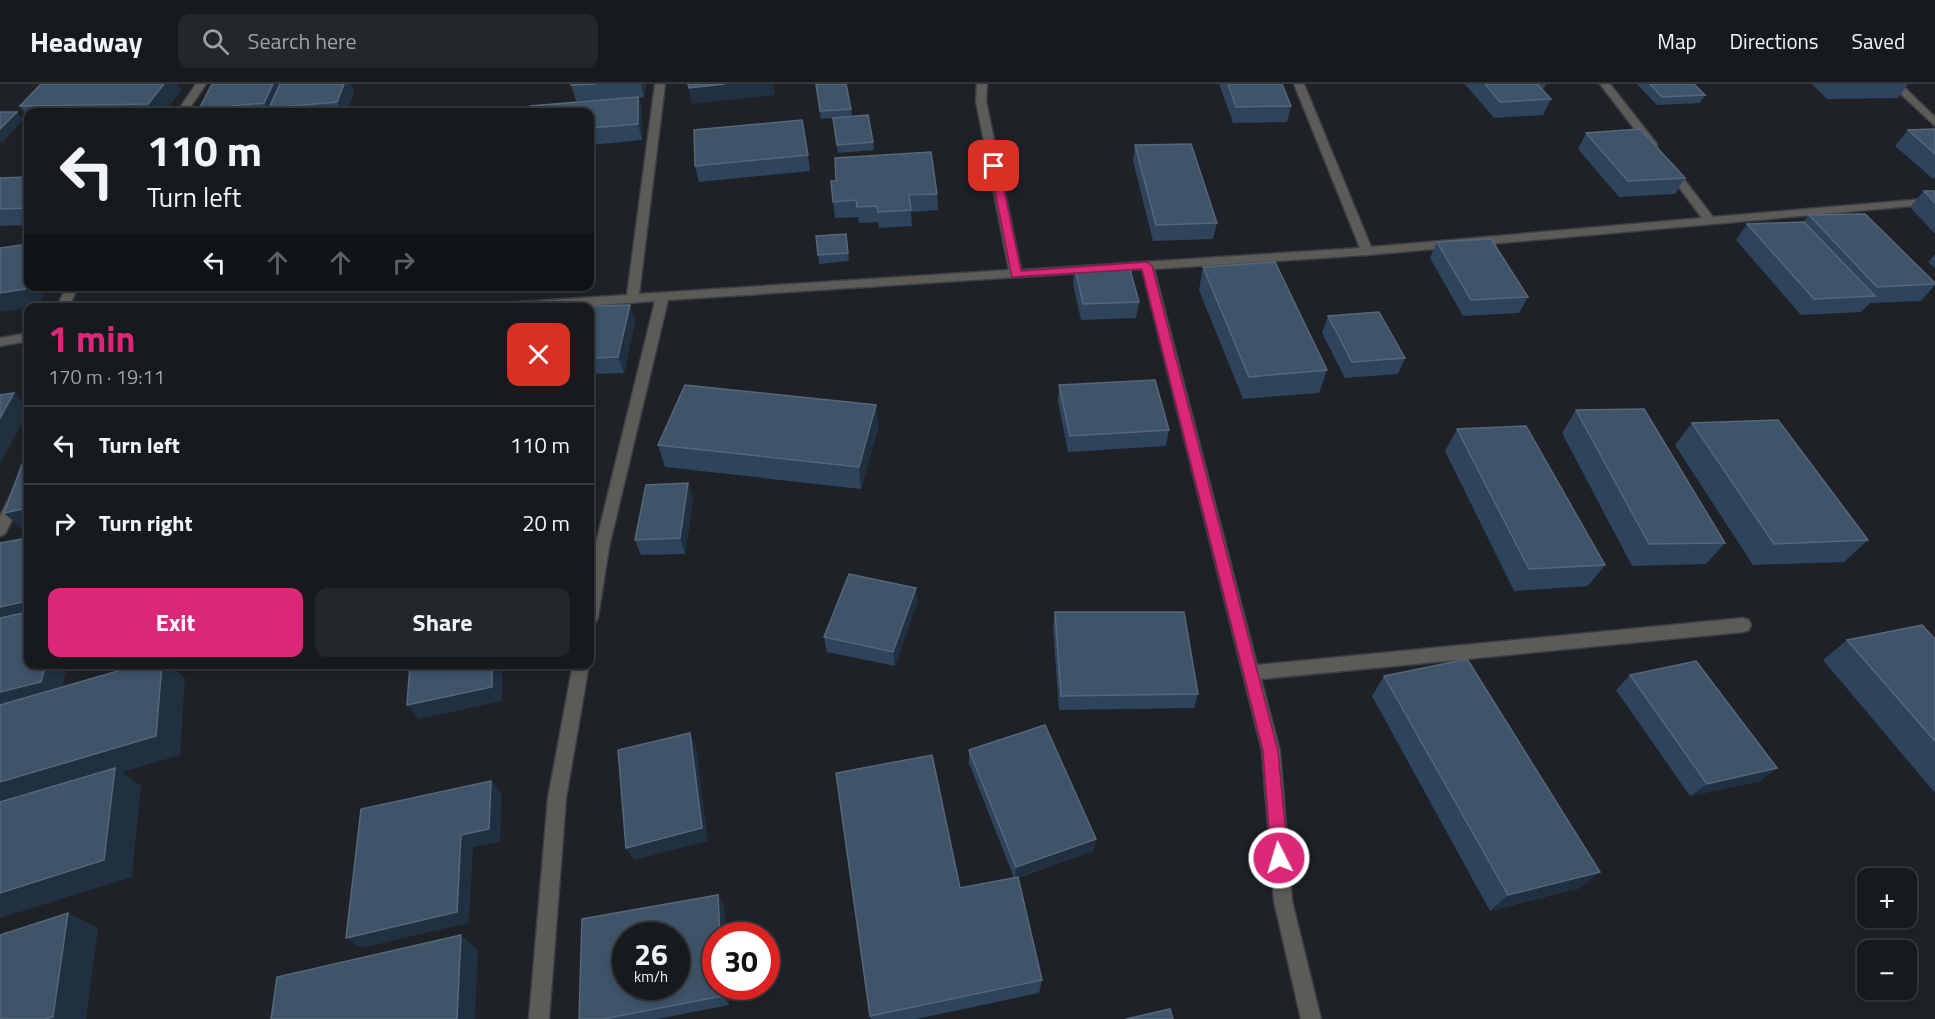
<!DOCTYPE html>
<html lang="en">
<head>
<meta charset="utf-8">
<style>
  body { margin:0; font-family:"Titillium Web",sans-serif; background:#23272a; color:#f1f3f6; height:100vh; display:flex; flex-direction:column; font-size:22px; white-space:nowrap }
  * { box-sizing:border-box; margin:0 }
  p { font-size:20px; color:#9ea1a4 }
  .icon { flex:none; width:33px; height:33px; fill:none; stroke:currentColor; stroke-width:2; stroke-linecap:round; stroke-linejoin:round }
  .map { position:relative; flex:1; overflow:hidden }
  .panel { position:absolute; left:24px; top:219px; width:570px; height:366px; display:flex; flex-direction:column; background:#161a1d; border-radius:12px; box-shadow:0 3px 9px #0003,0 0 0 2px #35383b }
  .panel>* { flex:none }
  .top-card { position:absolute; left:24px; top:24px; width:570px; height:183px; border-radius:12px; box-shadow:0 3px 9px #0003,0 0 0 2px #35383b; background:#161a1d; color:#f1f3f6; overflow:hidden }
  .tools { position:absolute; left:1857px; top:784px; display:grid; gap:12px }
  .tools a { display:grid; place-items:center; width:60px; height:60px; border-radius:12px; background:#161a1d; box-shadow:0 3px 9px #0003,0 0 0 2px #35383b; font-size:30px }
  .speed { position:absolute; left:612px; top:838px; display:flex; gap:12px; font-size:30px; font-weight:700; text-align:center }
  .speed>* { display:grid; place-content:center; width:78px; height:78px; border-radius:50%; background:#161a1d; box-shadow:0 3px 9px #0003,0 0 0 2px #35383b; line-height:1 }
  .speed small { font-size:15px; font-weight:400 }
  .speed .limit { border:9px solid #d22; background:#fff; color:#111 }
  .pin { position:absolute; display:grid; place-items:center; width:51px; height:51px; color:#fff; margin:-26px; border-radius:12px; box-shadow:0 3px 9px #0006 }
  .me { position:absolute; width:66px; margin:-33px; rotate:355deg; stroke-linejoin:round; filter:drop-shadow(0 0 4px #0008) }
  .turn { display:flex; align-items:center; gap:21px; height:126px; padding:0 24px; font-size:27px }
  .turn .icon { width:78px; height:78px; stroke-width:2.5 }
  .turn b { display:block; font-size:42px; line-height:51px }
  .lanes { display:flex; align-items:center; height:57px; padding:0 24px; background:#0003; justify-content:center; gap:30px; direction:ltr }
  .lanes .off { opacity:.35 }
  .round { display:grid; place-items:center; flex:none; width:63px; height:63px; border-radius:12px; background:#23272a }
  .head { display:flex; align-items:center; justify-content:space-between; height:102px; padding:0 24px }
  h1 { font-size:36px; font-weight:700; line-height:45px; color:#db2777 }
  .action { display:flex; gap:12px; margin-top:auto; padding:12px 24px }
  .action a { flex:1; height:69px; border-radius:12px; background:#db2777; color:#fff; font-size:24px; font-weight:700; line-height:69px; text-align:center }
  .action a+a { background:#23272a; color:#f1f3f6 }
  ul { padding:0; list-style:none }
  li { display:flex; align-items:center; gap:18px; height:78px; padding:0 24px; border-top:2px solid #35383b }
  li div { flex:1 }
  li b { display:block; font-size:22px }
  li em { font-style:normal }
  header { display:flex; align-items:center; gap:36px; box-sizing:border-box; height:84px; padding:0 30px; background:#161a1d; border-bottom:2px solid #35383b }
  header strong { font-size:28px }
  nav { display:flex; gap:33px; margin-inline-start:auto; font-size:21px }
  .search { width:420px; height:54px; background:#23272a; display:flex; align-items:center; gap:15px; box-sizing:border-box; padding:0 21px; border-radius:12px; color:#9ea1a4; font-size:22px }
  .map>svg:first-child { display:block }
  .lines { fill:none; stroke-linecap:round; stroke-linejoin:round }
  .minor-casing { stroke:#3b3e43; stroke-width:3 }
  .minor { fill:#5c5b58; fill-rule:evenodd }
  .wall { fill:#2d445c }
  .shaded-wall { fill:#203041 }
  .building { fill:#3f5369; stroke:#56677a; stroke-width:1.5; fill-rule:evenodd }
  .route { fill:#db2777; stroke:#8e194d; stroke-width:1.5 }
</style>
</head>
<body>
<header>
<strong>Headway</strong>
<div class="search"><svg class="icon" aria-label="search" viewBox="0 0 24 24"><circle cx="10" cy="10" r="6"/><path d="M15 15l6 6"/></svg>Search here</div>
<nav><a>Map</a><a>Directions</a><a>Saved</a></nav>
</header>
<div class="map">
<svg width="1935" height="935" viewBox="0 0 1935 935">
  <rect width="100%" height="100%" fill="#1e2227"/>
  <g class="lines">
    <defs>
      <path id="minor" d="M196,0H206L187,28H177Z
        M655,0H665L639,210L1009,186L976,17L977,0H987L986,17L1021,186L1360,164L1294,0H1304L1371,163L1702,134L1664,83L1669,80L1673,81L1713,133L1935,114V120L1367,171L1154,185L1257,581L1743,534L1749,536L1751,541L1749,546L1743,548L1261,595L1280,667L1292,817L1321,935H1301L1274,817L1262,667L1142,185L668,216L609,463L598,533L596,538L590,539V491L595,463L655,217L557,224H483L489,220L627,211Z
        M1600,0H1610L1657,60V64H1649Z
        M1890,0H1901L1935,33V42Z
        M67,202H79L68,224H56Z
        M28,249V257L0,262V254Z
        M28,386V404L5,450L0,452V432L23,387Z
        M573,580H589L566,714L549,935H529L548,714Z"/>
    </defs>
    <use href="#minor" class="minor-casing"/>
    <use href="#minor" class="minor"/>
  </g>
  <path class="wall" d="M41,0H177L181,6L164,28H28V34L20,22Z
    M571,0H646L644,13L639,14L642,29V56L590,61V28L604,16L576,17Z
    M816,0L851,25L852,33L873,58L874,66L838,69L833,34L821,35Z
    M1219,0H1282L1291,22L1287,38L1233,39Z
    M1465,0H1546L1543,6L1551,15L1543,31L1494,34Z
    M1637,0H1694L1705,11L1700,19L1657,21Z
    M1812,0H1908L1898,14L1827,15Z
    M354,8L347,28H202L199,25Z
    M1935,45V94H1932L1895,62L1908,46Z
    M1586,49L1685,94L1675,110L1619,113L1578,65Z
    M1135,61L1217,139L1213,155L1153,157L1133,77Z
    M808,71L810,87L699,98L695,82Z
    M28,93V141L0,142V94Z
    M1924,107H1935V150L1910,123Z
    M937,110L938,126L911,128L912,142L879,144L878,138L859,139L858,133L835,134L833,118Z
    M1809,131L1935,199V201L1921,217L1870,219L1861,228L1801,231L1736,156L1747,140L1804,138Z
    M846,150L849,177L819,180L816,152Z
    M1437,158L1528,213L1519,229L1463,232L1430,174Z
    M1935,170V184L1928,178Z
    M1203,183L1327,286L1319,309L1243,315L1199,206Z
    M1075,184L1139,218L1136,234L1081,236L1073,200Z
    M212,202H240L214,205Z
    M590,224L635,237L624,289L590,290Z
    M1328,232L1405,274L1398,290L1345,294L1322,249Z
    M1059,301L1169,346L1166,362L1068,368L1058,317Z
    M876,321L878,344L861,405L665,383L658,361Z
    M1576,326L1725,459L1706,480L1632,482L1562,349Z
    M1692,339L1868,456L1844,478L1753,481L1675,361Z
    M1457,345L1605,481L1588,502L1514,507L1445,367Z
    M693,415L685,470L641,471L635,456Z
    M916,504L917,519L895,582L827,568L824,553Z
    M1055,528L1198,610L1194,624L1059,626L1053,543Z
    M1935,555V709L1823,576L1847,556Z
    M1630,591L1777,684L1760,697L1690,712L1616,606Z
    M1384,592L1580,804L1490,827L1372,612Z
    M969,666L1096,755L1093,767L1017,794L1042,896L1039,909L916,935H871L870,932L960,804L1014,794L969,679Z
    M724,822L726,852H716L728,903L729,921L657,935H579Z"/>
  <path class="shaded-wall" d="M164,0H177L181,6L164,28H153L148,20Z
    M273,0H283L269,24L272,28H269L264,19Z
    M344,0H351L354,8L347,28H342L337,18Z
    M641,0H646L644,13Z
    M725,0H773L775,11L692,20L689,4Z
    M638,13L642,29V56L638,40Z
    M17,28L23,36L2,59L0,56V45Z
    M28,196V202H47L39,222L0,228V209Z
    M113,202H156L117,207Z
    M630,221L635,237L624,289L618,273Z
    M14,309L28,324V328L0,380V334Z
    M876,321L878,344L861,405L859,383Z
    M688,399L693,415L685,470L680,454Z
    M28,424V443L21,444L4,429Z
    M916,504L917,519L895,582L893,568Z
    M28,517V536L0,542V523Z
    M46,580H68L60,612L0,627V608Z
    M162,580H169L185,595L180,671L122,688L141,702L132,793L0,834V698Z
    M492,580H502V617L419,635L407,621Z
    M690,649L696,662L708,757L634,776L626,764Z
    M1777,684L1760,697L1690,712L1707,700Z
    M491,697L502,710L500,758L473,763L469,839L361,864L346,854L461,751Z
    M1096,755L1093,767L1015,794L1016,783Z
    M1600,788L1580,804L1490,827L1508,811Z
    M718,811L724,822L726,852H720Z
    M68,829L98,844L86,935H46Z
    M461,851L478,866L475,935H457Z
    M723,903H728L729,921L723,912Z"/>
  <path class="building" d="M41,0H164L148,20L20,22Z
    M212,0H273L264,19L199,25Z
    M280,0H344L337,18L269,24Z
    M571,0H596L571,1Z
    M688,0H725L689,4Z
    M816,0H846L851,25L820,27Z
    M1228,0H1282L1291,22L1236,23Z
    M1485,0H1537L1551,15L1500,18Z
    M1650,0H1694L1705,11L1662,13Z
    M638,13V40L590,44V28H529L530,22Z
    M0,28H17L0,45Z
    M868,31L873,58L837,61L833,34Z
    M802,36L808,71L695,82L694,46Z
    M1640,45L1685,94L1628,97L1586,49Z
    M1935,45V70L1908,46Z
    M1191,60L1217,139L1156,141L1135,61Z
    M931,68L937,110L909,111L911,126L878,128L877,122L857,123L856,116L833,118L831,97H836L835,74Z
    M28,93V124L0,125V94Z
    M1924,107H1935V119Z
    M1865,130L1935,199V200L1877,203L1809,131Z
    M1804,138L1875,212L1814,215L1747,140Z
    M846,150L848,169L818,171L816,152Z
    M1491,155L1528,213L1471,216L1437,158Z
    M28,160V196L25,205L0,209V164Z
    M1275,178L1327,286L1249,293L1203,183Z
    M1129,182L1139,218L1083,220L1075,184Z
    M630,221L618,273L590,274V224H567L568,223Z
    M475,222V224H447Z
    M560,222L559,224H493V223Z
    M1379,228L1405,274L1352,278L1328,232Z
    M1155,296L1169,346L1070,352L1059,301Z
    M685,301L876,321L859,383L658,361Z
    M14,309L0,334V311Z
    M1644,325L1725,459L1649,460L1576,326Z
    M1778,336L1868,456L1774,460L1692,339Z
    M1526,342L1605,481L1529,485L1457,345Z
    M28,374V424L4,429L24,375Z
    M688,399L680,454L635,456L646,401Z
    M28,454V517L0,523V459Z
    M849,490L916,504L893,568L824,553Z
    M28,528V580H46L41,598L0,608V534Z
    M1055,528H1184L1198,610L1061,612Z
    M1922,541L1935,555V657L1847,556Z
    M1467,575L1600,788L1508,811L1384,592Z
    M1696,577L1777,684L1707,700L1630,591Z
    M142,580H162L156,652L0,698V621Z
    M410,580H492V603L407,621Z
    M1045,641L1096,755L1016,783L969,666Z
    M690,649L702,744L626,764L618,666Z
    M932,671L960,804L1018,793L1042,896L870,932L836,689Z
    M115,684L104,776L0,809V718Z
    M491,697L489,745L461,751L457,828L346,854L361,725Z
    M718,811L720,852H716V903H723V912L603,935H579L582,835ZM626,852H676V903H626Z
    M68,829L53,933L46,935H0V851Z
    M461,851L457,935H271L277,893Z
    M1170,925L1173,935H1126Z"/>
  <path class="route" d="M994,79L999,82L1021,187L1147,178L1152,182L1278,667L1288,774L1285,780L1279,782L1273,780L1271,774L1263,667L1142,185L1012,193L990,82Z"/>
</svg>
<div class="tools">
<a>+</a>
<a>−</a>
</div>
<div class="speed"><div>26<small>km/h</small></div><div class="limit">30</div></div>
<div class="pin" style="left:994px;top:82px;background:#d93025"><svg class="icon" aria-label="arrive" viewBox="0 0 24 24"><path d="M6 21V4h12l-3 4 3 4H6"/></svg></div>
<svg class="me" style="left:1279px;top:774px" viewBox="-20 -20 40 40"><circle r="17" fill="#db2777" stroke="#fff" stroke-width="3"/><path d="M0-11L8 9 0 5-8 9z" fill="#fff"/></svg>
<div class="top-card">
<div class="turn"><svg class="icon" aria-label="left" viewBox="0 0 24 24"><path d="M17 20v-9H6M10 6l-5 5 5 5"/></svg><div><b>110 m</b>Turn left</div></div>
<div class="lanes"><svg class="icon" aria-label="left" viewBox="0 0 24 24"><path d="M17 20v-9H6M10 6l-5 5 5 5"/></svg><svg class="icon off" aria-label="ahead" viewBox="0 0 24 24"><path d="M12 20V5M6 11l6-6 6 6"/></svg><svg class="icon off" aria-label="ahead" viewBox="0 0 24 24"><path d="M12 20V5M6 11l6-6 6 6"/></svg><svg class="icon off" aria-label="right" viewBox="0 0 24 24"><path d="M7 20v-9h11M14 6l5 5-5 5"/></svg></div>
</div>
<section class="panel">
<div class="head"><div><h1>1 min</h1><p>170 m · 19:11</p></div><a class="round" style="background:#d93025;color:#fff"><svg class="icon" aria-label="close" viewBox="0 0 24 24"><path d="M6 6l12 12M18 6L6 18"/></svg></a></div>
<ul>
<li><svg class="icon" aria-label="left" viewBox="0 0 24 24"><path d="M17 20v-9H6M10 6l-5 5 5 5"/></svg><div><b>Turn left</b></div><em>110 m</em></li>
<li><svg class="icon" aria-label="right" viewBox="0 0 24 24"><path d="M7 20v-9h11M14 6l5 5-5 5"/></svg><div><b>Turn right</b></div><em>20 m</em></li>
</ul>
<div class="action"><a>Exit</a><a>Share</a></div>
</section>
</div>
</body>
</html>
